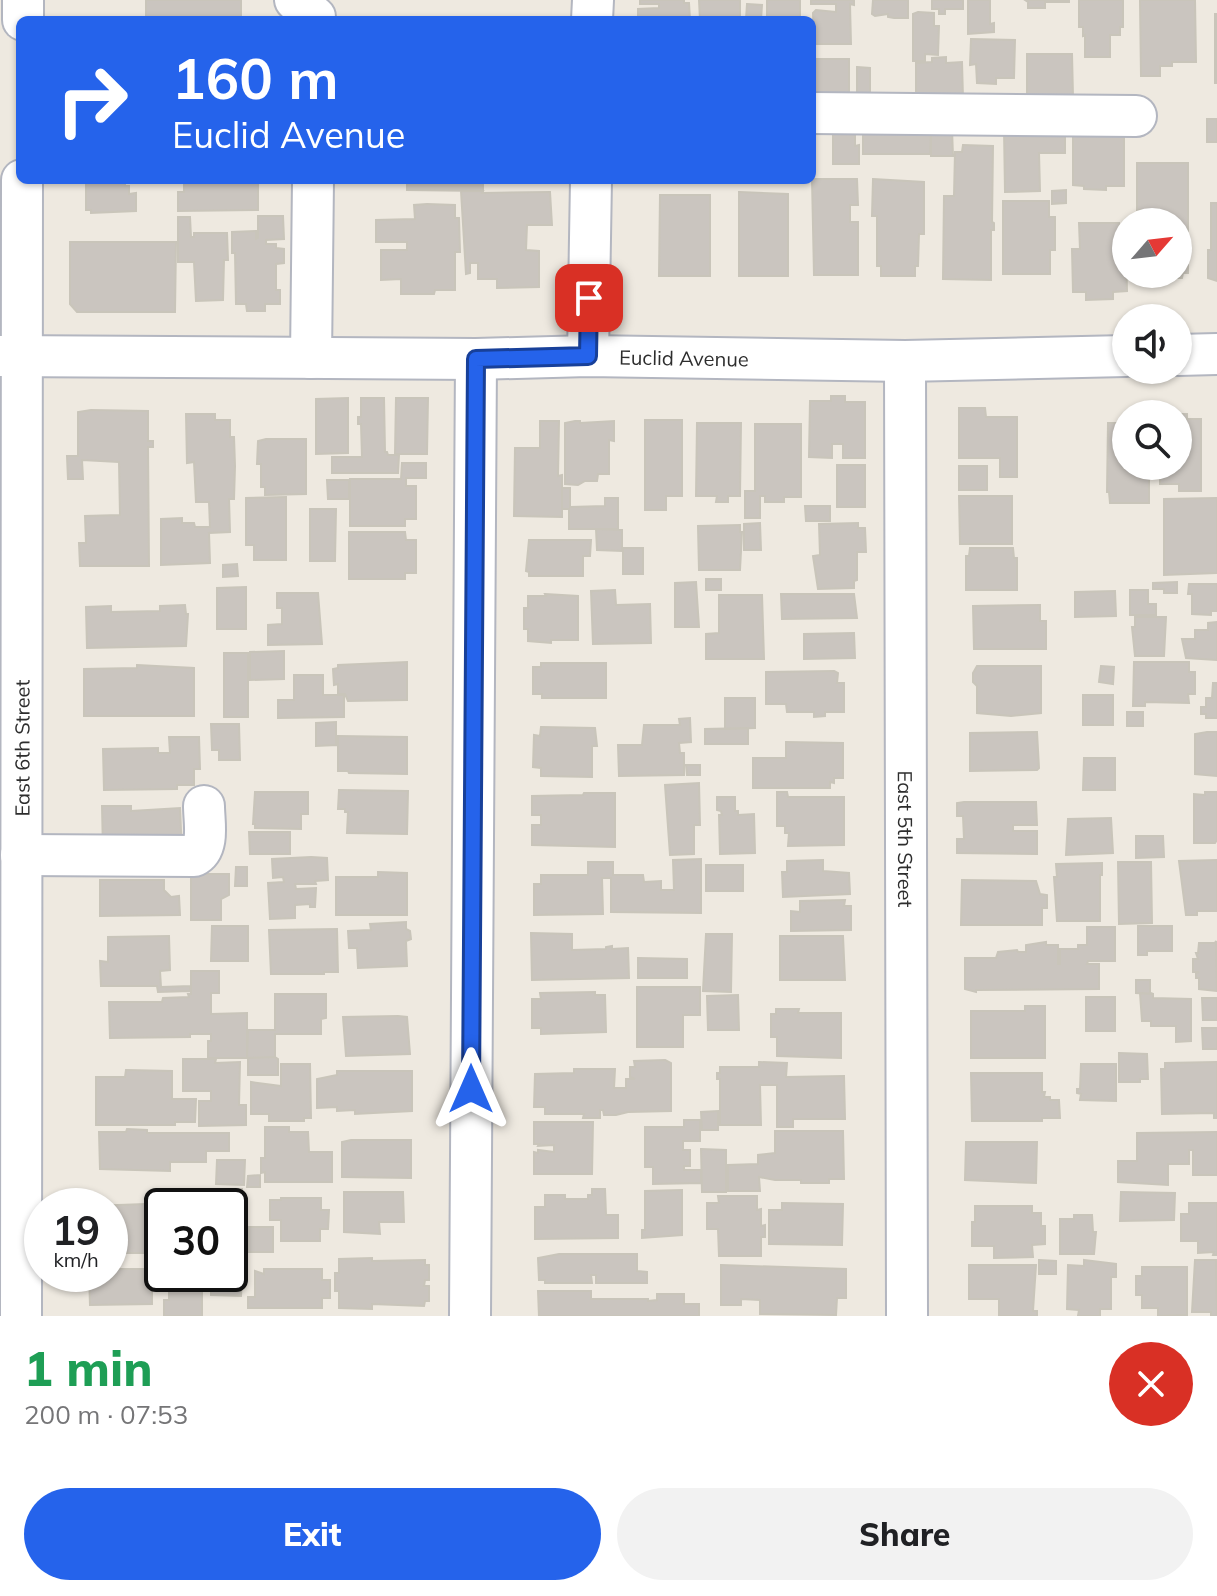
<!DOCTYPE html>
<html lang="en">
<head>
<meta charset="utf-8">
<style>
  body { margin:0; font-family:Mulish,sans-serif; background:#f2f2f2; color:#202124; height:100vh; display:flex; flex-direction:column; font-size:30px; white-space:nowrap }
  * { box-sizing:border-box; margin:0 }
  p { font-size:26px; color:#757577 }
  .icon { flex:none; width:44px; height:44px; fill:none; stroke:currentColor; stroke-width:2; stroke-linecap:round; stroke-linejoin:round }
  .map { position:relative; height:1316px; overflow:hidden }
  .drawer { display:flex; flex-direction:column; background:#fff; flex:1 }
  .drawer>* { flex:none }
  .banner { position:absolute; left:16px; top:16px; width:800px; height:168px; border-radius:12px; box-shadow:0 2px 6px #0004; background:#2563eb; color:#fff; overflow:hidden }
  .needle { width:52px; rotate:62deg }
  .fabs { position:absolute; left:1112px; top:208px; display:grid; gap:16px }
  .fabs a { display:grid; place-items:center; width:80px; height:80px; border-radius:50%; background:#fff; box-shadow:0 2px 6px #0004; font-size:40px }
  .speed { position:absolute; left:24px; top:1188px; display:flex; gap:16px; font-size:40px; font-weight:700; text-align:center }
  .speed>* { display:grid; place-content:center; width:104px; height:104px; border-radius:50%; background:#fff; box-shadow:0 2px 6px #0004; line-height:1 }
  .speed small { font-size:20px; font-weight:400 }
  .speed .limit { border:4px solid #111; border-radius:12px; background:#fff; color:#111 }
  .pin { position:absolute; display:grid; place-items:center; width:68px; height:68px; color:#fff; margin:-34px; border-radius:16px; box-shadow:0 4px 12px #0006 }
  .me { position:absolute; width:88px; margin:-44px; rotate:0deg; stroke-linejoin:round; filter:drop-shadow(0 0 6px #0008) }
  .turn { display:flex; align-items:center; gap:28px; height:168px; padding:0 24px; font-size:36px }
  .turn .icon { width:104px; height:104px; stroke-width:2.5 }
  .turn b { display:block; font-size:56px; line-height:68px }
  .round { display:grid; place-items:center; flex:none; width:84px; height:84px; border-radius:42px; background:#f2f2f2 }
  .summary { display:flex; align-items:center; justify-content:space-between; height:136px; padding:0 24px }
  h1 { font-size:48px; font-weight:800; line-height:60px; color:#1e9e55 }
  .primary-button { display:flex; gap:16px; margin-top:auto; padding:16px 24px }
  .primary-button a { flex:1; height:92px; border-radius:48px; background:#2563eb; color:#fff; font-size:32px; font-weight:800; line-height:92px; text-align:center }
  .primary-button a+a { background:#f2f2f2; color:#202124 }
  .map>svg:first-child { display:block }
  .building { fill:#cac5bf; stroke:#c9c5ba; stroke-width:2 }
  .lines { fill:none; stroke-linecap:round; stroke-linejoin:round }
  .minor-casing { stroke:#b3b6c0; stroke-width:44 }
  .minor { stroke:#fff; stroke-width:40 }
  .route-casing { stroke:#184099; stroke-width:20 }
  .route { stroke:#2563eb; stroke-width:14 }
  .labels { text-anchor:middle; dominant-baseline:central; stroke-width:6; stroke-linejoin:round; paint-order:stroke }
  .street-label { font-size:20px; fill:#2d2d2d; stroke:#fff }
</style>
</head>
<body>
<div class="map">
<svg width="1217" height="1316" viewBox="0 0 1217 1316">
  <rect width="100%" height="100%" fill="#eee9e0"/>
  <path class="building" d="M146,0H241V20H146Z
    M640,0H684V3H689L690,20H638V9L659,8V4H640Z
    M699,0H740V20H700Z
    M767,0H800V20H767Z
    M811,0H854V5L850,4L851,44H814L813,13L816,10L836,12V4H811Z
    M873,0H908V18H894L888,17V14L875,16L872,14Z
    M932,0H963V9H945V14H939V9H932Z
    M968,0H990V24L994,23V32L968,34Z
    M1025,0H1069V2H1045V8H1028V2Z
    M1079,0H1123V27H1120V35H1110V57H1085V35L1083,36V27H1079Z
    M1140,0H1195L1196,62H1172V66H1160V76H1141Z
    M747,4L762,5L761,20H746Z
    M918,12L934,13V26H939L938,55L925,54V61H913V14Z
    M1215,14H1217V83H1215Z
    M971,39L1015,40L1014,78H996V84L977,83L976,64L970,65Z
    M1027,54H1072L1073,97H1027Z
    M946,57V63L962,62L963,98L916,99V63L932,62V58Z
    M816,59H849V99L812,100V66H816Z
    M857,67L870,68V96H857Z
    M1207,119H1217V142H1207Z
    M863,125L931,129L930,154H863Z
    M1065,126V153H1039L1040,191L1005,192L1004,129Z
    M1073,126H1124V186H1106V190L1084,189V186L1073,185Z
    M931,129H952L953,156H931Z
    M833,133L855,134V146L859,145V164H833Z
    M963,145L993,146L992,222L994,223V230H991V280L943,279L944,196H954L955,152H962Z
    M1137,163H1188V273H1183L1182,278H1168V281H1137V274H1178V222H1141V210H1137Z
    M812,179H857L858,205H850V222H858V275H814Z
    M873,179L924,182V234H919L918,266H915V276H881V266H877V216H872Z
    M86,180H125V186H129V194L136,193V211L91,213V210H86Z
    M184,180H258V210L178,211V192H184Z
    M407,180H506V183H483V191L407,190Z
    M1066,190V203L1052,204V191Z
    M461,191H483L482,193L550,192L552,225H527L526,250L539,251V287L497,288V279H478V263H470V273L466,274Z
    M739,192L788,194V276H739Z
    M660,195H710V276H659Z
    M1003,201H1049V217H1055V250H1050V274H1003Z
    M1211,203H1217V281L1208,278V250H1211Z
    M427,204L455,205V218H459L460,252H455V290H435L434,294H401V279L381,280V250H407V242H376V220L415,219L414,205Z
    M258,216H283L284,239L266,240V244H276V248L284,249V263L276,264V290H280V304H265V311H247L246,304H236L235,253H232V232L256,231V239L258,238Z
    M178,217H190L191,237H194V233H227L228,260H224L223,300L196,301L194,262H178Z
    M1079,223H1119L1120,255H1126L1127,291L1113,292V299L1086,300V292H1073L1072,249H1080Z
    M70,242H176L175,312H77L70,304Z
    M831,396H845V402H865V458H843V444H832V458L809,457L810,401H831Z
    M348,398V453L316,454V399Z
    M361,398H384L385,452H387L388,455H399L398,473H332V457H362L361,424H358V417H361Z
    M396,398H428L427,454H395Z
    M959,408H985L986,417H1017V477H1000V458H959Z
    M91,410L148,411V441H153V447H148L149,566H80L79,543H86L85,516L120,515L119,462L82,460L83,479H68L67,456H78V412Z
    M186,414H215V420H230V437H234L235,466L234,499H229L230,532L209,533L210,563L161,565V519L182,518V523H194L195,527H210L209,502H196L194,462L187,463Z
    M1178,414H1187V419H1201V491H1179V484H1160V466H1178Z
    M645,420H682V496H666V510H645Z
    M540,421H559L558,476L562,475V517L514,516L515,448H540Z
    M575,421H580V423L614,421V441L609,440V474H598L597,481H585L578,485L565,484V423Z
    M697,423H741L740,496H728V502H716L717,496H696Z
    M1108,423H1126V466H1149V503H1110L1109,492H1107Z
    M755,424H801V497H784V502H765V496H760V518H745V491H755Z
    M266,439H306V494L265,495V487H261V464H257L258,441Z
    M402,463H426V478H406V486H416V519H405V526H350V479H401Z
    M837,465H865V507H837Z
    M959,466H987V490H959Z
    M327,480H349V499H328Z
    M562,488H570V507L605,506V498H618V529H569V509H562Z
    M959,496H1012V544H960Z
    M286,497V560H254V545H246V498Z
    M1217,498V573L1164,575V499Z
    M805,506H830V521H806Z
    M310,509H336L335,561H310Z
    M760,523L761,550H744V524Z
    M858,523V528H865L866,552H857V580L854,581V588L818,589L813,556L820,555L819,524Z
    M740,525V532H742L740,570H699L698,526Z
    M596,529L622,530V551L597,550Z
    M349,532H405L406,540H416V573H405V579H349Z
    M529,540H591L590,556H583V576H529V572L526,571Z
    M623,548H643V574H623Z
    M970,548H1013L1014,558H1017V590H966V556H969Z
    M237,564L238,576L223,577V565Z
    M706,579H721V590H706Z
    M696,582L699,627H675V583Z
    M1177,582V593H1164V589H1153V583Z
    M1189,584H1217V611H1211V615L1192,614V594H1188Z
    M246,587V629H217V588Z
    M615,590L616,605L650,604L651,643L593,644L591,591Z
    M1130,590H1148V604H1156V615H1130Z
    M1115,591L1116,616L1075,617V592Z
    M277,593H318L322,644L268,645V625L282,624V608H277Z
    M545,594L578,596V640H551V643L528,641V629H524V608H528V596H546Z
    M781,594H854L857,618L782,619Z
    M719,595H762L764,659H706V634L719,633Z
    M185,605L186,614H188L186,646L87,648L86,607L111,606V612L160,611V606Z
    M1040,605V621H1046V649H974L973,606Z
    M1135,617H1166L1164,656H1135L1132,627H1135Z
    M1217,622V660L1186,658L1182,639H1195V630H1208V623Z
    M854,633L855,658L804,659V634Z
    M284,651V679L250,680V652Z
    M224,653H248V717H224Z
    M407,662V700L348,701L345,694H338V684L334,685L333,669L338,668V665Z
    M1134,662H1189V672H1195V694H1188L1189,703L1145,702V706H1133Z
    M541,663H606V698H542V694H533V667H541Z
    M137,665L194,668V716H84V669L137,668Z
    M977,666H1041V713L1011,716L977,713V686L973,682V673Z
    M1101,666L1114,667L1113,684L1099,682Z
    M834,671L838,673L837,683H844V712H825V716L814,717V712H787L786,704H766V672Z
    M294,675H323V695H344V717L278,718V700H294Z
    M1213,683H1217V718H1206V714H1201V707H1206V698H1212Z
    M1083,695H1113V725H1083Z
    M725,698H755V728L725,729Z
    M1127,712H1143V726H1127Z
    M690,718L691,742L679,743L680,753H684V775L619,776L618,745H642L644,725H680L679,719Z
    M336,722V745L316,746V723Z
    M211,724H239L240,760H219V750H212Z
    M541,727L595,728L597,746H592V777L541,776V768L533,767L534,735L540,736Z
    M748,728V744H705V729Z
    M1037,732L1039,768L1037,770L970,771V733Z
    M1207,732H1217V776L1195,774V734Z
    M338,736L407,737V774L349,773L348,771H338Z
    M169,737H199L200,769H194V785H177V789L104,790L103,749L158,748V753H170Z
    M786,742L843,743V778H834V783L830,782V788H753V758H786Z
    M1084,758H1115V790H1083Z
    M686,765H700V775H687Z
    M699,783L700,825H694V854L670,855L665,785Z
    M339,790L408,791L407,834L347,833L348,812H345V809H338Z
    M255,792H308V814H301V829L255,828V824H253Z
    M777,792H787L788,797H844V845L788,846L789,833H785V826H777Z
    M1205,792H1217V840L1215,843H1194V794L1205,795Z
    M584,793H615V847L532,845V825H541V815H532V796L583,795Z
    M717,797H735V811H738V815L754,814L755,853L720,854L719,815H722L721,811L717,810Z
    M964,802H1036L1037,825H1013V831H1037V854L957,853V839H964L963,816H957V803Z
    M102,806H131V811L180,808L182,853L103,850Z
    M1111,818L1113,853L1066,855L1068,819Z
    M249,832H290V854H250Z
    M1136,836H1163L1164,857L1136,858Z
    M311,857L327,858L328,880L315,881L316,884H295L296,889L316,888L315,907H310V904L295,905V918L270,919L268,883L284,882L283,877L273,878L272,859Z
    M701,859V913L611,912V878H602L603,914L534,915V884H541V875H588V862H613V875H643L644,882L661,881V890H674L673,860Z
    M823,860V871L849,873L850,894L783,897L782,872H787V861Z
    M1217,860V911H1197V915H1186L1179,861Z
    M1118,862H1151L1152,923L1119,924Z
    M1102,863V875H1100V921H1057L1054,877H1057L1056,864Z
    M706,865H743V891H706Z
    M236,867H247V886H235Z
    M378,872L407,873V915H336V877H378Z
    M191,874H229V895L221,899V920H191Z
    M100,880H164V890L171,897L179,896L180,915L100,916Z
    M962,880L1036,881L1040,894L1047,895V908H1042V925H961Z
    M845,900L844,906H851V930L791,931V911L800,912V901Z
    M406,922V929L410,931L411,939L406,941L407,966L358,968L357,948H349L348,931L371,930L370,924Z
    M212,926H248V961H211Z
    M1138,926H1172V951H1147V955H1138Z
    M1087,927H1115V961H1088L1087,964H1099V989L976,990V992L965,989V958H996L998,952L1017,950L1018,952H1026V945L1046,942V945H1058V964H1060V949H1078V945H1087Z
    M337,929L338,972H324V974H271L269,930Z
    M531,933L572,934V950L606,949V947L612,946V949L628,948L629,978L532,980Z
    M706,934H732L731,992L703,991Z
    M169,936L170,970L160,971L161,987L190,986V991L158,992L157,986H101L100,961L108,962V937Z
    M780,936H843L845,980H780Z
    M1216,941L1217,991L1199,989V978H1196V973L1199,972H1193V959H1198L1196,953H1198L1199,943H1215Z
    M638,958L687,959V978H638Z
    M191,971H219V993H211V1014L247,1013V1058H208V1041H211V1034H190V1037L110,1038L109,1002H162L163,998L189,997L188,994H191Z
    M1136,980H1150V993L1153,994L1136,993Z
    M637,987H700V1015H683V1047H637Z
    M595,992V995H605L606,1032L541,1034V1028H532V999H541L540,993Z
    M1140,993L1153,994V998L1191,999V1041L1176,1042V1026H1151V1021H1142Z
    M275,994H326V1018L321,1019V1034H275V1057L247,1058L248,1030H275Z
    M738,995L739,1030H708L707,996Z
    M1086,997H1115V1031H1086Z
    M1202,998H1217V1020H1203Z
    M1025,1006H1045V1058H971V1011H1025Z
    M776,1009H799L798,1013H841V1058L777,1056V1037H771V1014H776Z
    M398,1016L407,1017L410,1054L346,1056L343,1017Z
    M1202,1028H1217V1049H1203Z
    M1119,1053L1147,1054L1148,1079H1140V1082H1119Z
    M275,1057L278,1059V1075H248V1058Z
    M183,1059H216L215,1063L240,1062L239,1105H246V1125L199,1126V1101H211V1091H183Z
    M665,1060L671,1063V1111L628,1112L616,1115H604L603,1110H600V1118H583L584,1114H545V1107H534L535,1074L574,1073V1069H615L614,1088H626V1079H635L630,1077V1067H635L634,1061Z
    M759,1062L787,1063L786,1077L844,1076L845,1119H793V1127H777V1085H760L761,1125H720V1079H717V1073H720V1067H759Z
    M1217,1062V1118H1214V1113L1162,1114L1161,1069H1165V1063Z
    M281,1064H310L311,1118H304V1121H269V1114H251V1082L281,1086Z
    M1081,1064H1116V1101L1080,1100L1081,1094L1077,1093V1089H1080Z
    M126,1070L172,1071V1099H196L195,1122H175V1125H96V1077H125Z
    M337,1071H412V1111L355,1114V1110L337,1111V1107L317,1108V1079L337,1075Z
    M971,1073H1042V1092H1045L1044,1097H1050V1100H1059L1060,1118H1042V1121H972Z
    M718,1111V1130H702L701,1112Z
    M684,1120H700V1141H683V1150H690V1166H684V1170H701V1183L653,1184V1167H645V1127H684Z
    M534,1122H593L592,1174H534V1152L538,1153V1150L554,1152V1145L538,1146L539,1144H534Z
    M265,1127H289V1132H308L309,1152H332V1182H265V1172L261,1173V1158H265Z
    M127,1129L147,1130V1133H229V1151H206V1162H170V1171L100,1169L99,1132H126Z
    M775,1131H843L844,1179H829V1183H801V1180H775L759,1177L760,1191H728V1165L758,1164V1155L775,1153Z
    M1217,1132V1175H1193V1150H1189V1164H1168V1185L1118,1182V1161H1137V1133Z
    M351,1140H411V1178L342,1177V1142Z
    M966,1142H1037L1036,1183L965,1180Z
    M701,1149L726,1150V1192H702Z
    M217,1160H245L244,1185L216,1184Z
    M260,1175V1187H247L248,1176Z
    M190,1189H242V1228L230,1229V1206H190Z
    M592,1189H605L606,1215H618V1238L535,1239V1207H545V1195H565V1199H588V1195H592Z
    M682,1190V1235L642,1238V1230H645V1191Z
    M344,1192H403L404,1222H379L380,1234L344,1232Z
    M1121,1192L1175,1193L1174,1220L1120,1221Z
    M718,1196H757V1210L761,1209V1226L765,1225V1237H761V1256H719L718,1229H707V1203H719Z
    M281,1198H321V1210H329L328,1229H320V1241H281V1220H270V1200H281Z
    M173,1203V1206H162V1243H145V1253H110V1206H90Z
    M782,1203L843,1204L842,1245L769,1244V1210H782Z
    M1189,1203H1217V1255H1213L1214,1252L1198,1253V1241H1181V1214H1189Z
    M975,1206H1032V1213H1041V1226H1045V1244L1032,1245L1033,1257L994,1258V1246H972V1222H975Z
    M1074,1215H1092L1093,1232H1096L1094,1254H1060V1219H1074Z
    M249,1227H273V1252H248Z
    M559,1254H637V1271L647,1272V1283H596V1275H591L592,1283H545V1280H539L538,1258Z
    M372,1258V1261L425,1260V1265H429V1280H425L424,1286H429V1301H425L424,1306L372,1304V1309L339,1308V1291H335V1273H339V1259Z
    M1039,1260L1056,1261V1274H1039Z
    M1084,1260L1116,1264V1277H1111V1309H1100V1316H1078L1079,1310L1067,1309L1068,1265L1084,1266Z
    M1195,1260H1216L1217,1316H1211V1312H1192Z
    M230,1261H243L241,1296L211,1295V1282H207V1274H230Z
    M721,1265L846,1269V1298H837L836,1315L760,1314V1300L741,1299V1305H721Z
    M969,1265H1036L1033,1311H1037V1316H999V1299H969Z
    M1142,1267H1187V1315L1158,1316V1308H1142V1295H1136V1276H1142Z
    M110,1269H152V1304L90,1305L89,1274H110Z
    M264,1269H322V1280H330V1298H322V1308H248V1297H255V1271L264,1274Z
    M169,1283H202V1316H164V1300H169Z
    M538,1291H591V1299H648V1301L657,1300V1294H684V1304H699V1316H539Z"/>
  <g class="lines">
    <defs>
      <g id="minor">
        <path d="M295,0L315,17V20"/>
        <path d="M23,20V0"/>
        <path d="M592,20L593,0"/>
        <path d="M812,113L1136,116"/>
        <path d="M1178,355L1217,354"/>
        <path id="s1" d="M0,356L476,359L588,356L905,361L1126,356"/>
        <path d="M588,356L591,180"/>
        <path d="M311,358L313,180"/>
        <path id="s2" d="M905,361L907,1316"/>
        <path d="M21,855L194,856C210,848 204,822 204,806"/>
        <path id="s3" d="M21,1316L22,180"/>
        <path d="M470,1316L476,359"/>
      </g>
    </defs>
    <use href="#minor" class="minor-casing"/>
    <use href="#minor" class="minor"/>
  </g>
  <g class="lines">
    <defs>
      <path id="route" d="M471,1089L476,359L588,356L589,298"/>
    </defs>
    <use href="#route" class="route-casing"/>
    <use href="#route" class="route"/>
  </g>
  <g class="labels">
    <g class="street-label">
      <text stroke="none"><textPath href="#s1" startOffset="684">Euclid Avenue</textPath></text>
      <text stroke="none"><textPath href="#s3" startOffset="568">East 6th Street</textPath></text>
      <text stroke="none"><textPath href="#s2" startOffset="478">East 5th Street</textPath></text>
    </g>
  </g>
</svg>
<div class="fabs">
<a><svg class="needle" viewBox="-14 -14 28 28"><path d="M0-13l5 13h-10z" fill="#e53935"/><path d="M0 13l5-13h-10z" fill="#757577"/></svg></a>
<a><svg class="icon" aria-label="sound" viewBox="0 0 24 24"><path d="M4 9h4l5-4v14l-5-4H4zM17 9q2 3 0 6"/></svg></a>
<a><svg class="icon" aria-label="search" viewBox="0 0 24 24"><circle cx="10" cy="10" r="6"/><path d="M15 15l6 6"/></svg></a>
</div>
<div class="speed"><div>19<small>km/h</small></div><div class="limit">30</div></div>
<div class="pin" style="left:589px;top:298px;background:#d93025"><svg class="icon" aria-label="arrive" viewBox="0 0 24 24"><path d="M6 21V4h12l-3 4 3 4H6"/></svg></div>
<svg class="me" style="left:471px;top:1089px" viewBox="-20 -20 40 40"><path d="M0-17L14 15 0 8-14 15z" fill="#2563eb" stroke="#fff" stroke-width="4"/></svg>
<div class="banner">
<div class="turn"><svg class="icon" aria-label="right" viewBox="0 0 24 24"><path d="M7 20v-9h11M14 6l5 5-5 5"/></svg><div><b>160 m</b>Euclid Avenue</div></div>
</div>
</div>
<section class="drawer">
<div class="summary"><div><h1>1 min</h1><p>200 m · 07:53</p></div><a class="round" style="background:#d93025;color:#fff"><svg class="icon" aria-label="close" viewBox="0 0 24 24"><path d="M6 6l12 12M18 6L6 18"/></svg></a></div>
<div class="primary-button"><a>Exit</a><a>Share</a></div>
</section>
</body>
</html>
